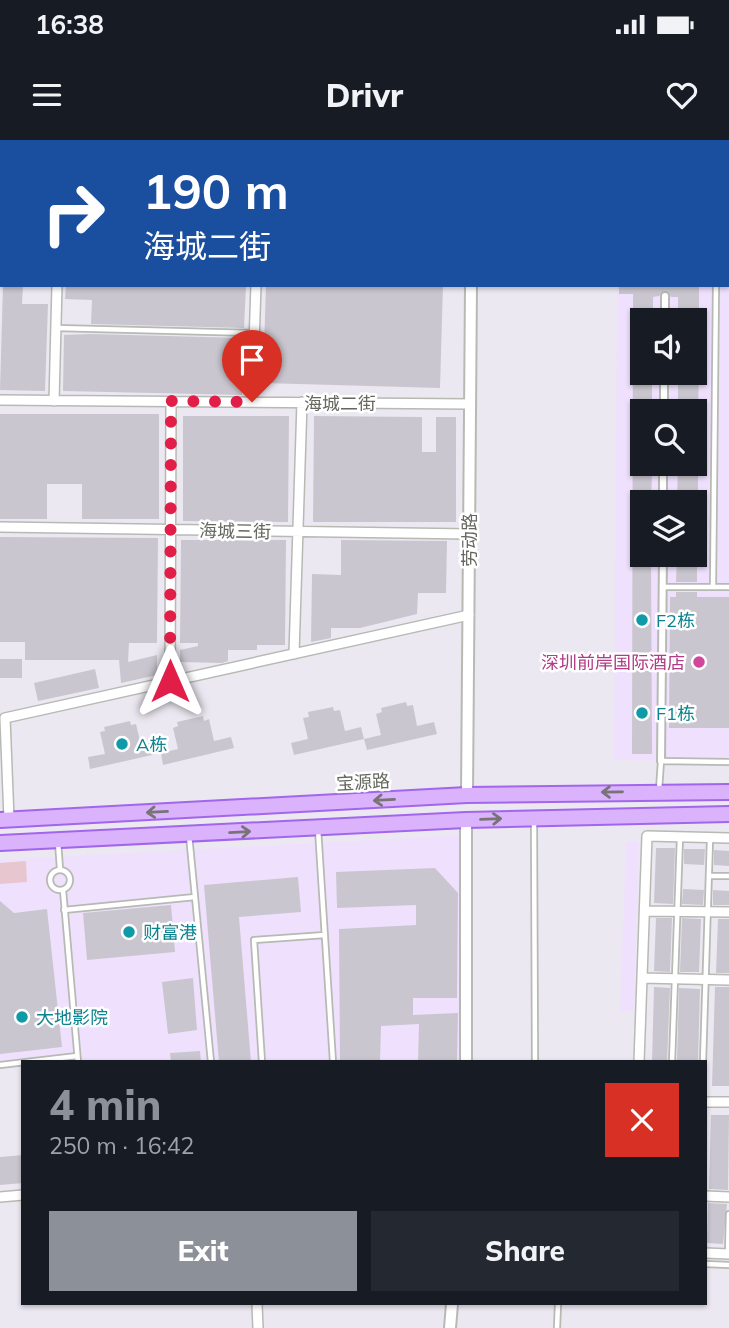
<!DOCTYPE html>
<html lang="en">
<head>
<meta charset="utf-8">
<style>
  body { margin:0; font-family:Mulish,"Noto Sans SC",sans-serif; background:#242831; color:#f1f3f6; height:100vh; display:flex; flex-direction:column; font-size:26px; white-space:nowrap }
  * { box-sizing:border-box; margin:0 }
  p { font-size:23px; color:#9ea1a6 }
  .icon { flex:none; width:38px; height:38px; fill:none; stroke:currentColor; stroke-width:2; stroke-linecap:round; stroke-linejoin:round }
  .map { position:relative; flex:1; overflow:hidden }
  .panel { position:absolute; left:21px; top:920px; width:686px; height:245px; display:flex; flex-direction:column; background:#171b24; border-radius:0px; box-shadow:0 2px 5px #0004 }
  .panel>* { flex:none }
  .hud { position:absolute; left:0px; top:0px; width:730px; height:147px; box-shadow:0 2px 5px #0004; background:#1a4fa0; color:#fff; overflow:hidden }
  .buttons { position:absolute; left:630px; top:168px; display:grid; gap:14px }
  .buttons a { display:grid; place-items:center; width:77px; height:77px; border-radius:0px; background:#171b24; box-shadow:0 2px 5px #0004; font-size:35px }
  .pin { position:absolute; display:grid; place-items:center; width:60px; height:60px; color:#fff; margin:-72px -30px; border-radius:50% 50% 50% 0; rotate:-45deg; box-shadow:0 0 7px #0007 }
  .pin .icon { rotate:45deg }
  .me { position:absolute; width:77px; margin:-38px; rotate:0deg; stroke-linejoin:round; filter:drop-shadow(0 0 5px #0008) }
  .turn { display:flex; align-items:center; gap:24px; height:147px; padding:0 28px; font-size:32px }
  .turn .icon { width:91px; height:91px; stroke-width:2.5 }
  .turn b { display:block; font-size:49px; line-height:60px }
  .round { display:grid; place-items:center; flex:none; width:74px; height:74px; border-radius:0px; background:#242831 }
  .head { display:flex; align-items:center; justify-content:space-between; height:119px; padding:0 28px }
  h1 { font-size:42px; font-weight:800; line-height:52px; color:#8c9099 }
  .action { display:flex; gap:14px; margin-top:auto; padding:14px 28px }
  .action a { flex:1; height:80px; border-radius:0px; background:#8c9099; color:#fff; font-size:28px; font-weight:800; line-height:80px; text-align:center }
  .action a+a { background:#242831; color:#f1f3f6 }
  .status { display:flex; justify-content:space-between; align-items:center; height:49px; padding:0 35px; background:#171b24; direction:ltr }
  .status svg { height:19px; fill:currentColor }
  header { display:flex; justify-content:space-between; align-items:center; height:91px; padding:0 28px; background:#171b24; font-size:32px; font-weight:800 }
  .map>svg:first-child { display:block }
  .commercial { fill:#efe1fd; fill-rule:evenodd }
  .green { fill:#e7c6cf }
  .building { fill:#cac6cf }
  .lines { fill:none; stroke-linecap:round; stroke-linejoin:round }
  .pedestrian-tunnel { stroke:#cac8cc; stroke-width:6; stroke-dasharray:6 3; stroke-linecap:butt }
  .service-casing { stroke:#b7bab3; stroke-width:8 }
  .pedestrian-casing { stroke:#b7bab3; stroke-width:10 }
  .minor-casing { stroke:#b7bab3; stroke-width:12 }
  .tertiary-casing { stroke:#b7bab3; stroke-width:14 }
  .primary-casing { stroke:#a166ec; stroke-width:18 }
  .service { stroke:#fff; stroke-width:4.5 }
  .pedestrian { stroke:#fff; stroke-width:6 }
  .minor { stroke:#fff; stroke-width:9 }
  .tertiary { stroke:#fff; stroke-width:10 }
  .primary { stroke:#dbb2fc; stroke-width:14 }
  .oneway { stroke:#777377 }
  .route { stroke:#e11d48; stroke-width:12; stroke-dasharray:0 21.6 }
  .culture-dot { fill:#0f9aa8; stroke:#fff; stroke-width:2.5 }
  .hotel-dot { fill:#d1479c; stroke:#fff; stroke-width:2.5 }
  .labels { text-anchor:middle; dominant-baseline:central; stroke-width:5; stroke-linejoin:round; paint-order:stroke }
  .street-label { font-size:18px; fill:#65685f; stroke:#fff }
  .culture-label { font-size:18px; fill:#0d838f; stroke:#fff; text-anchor:start }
  .hotel-label { font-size:18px; fill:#b23c85; stroke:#fff; text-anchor:end }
</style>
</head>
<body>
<div class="status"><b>16:38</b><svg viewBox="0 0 49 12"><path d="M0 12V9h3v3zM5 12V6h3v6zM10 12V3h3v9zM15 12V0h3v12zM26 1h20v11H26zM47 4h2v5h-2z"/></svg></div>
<header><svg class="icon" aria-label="menu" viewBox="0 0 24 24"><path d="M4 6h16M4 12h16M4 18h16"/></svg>Drivr<svg class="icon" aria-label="heart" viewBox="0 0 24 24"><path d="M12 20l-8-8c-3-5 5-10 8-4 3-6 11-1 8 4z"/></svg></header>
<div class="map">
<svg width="729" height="1188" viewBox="0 0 729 1188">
  <rect width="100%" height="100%" fill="#ece8f1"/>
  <path class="commercial" d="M618,0H729V622L614,620L617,145H728V2ZM642,180H695V233H642ZM642,271H695V324H642ZM642,362H695V415H642Z
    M466,695V922H68V918L0,925V720Z
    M626,702H639L634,871H620Z"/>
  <path class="green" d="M26,721L27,742L0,744V723Z"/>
  <path class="building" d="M3,145H23L22,164H48L45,251L0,250Z
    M66,145H246L244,188L91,184L92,160L65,159Z
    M266,145H443L440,248L263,243Z
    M619,145H699V180H678V157H671L666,150L659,156L653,157V180H642V233H652V271H642V324H652V334L651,362H642V415H651L652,614H632L633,154H619Z
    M91,194L244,198L242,255L63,251L64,195Z
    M678,233H699L698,269L678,270Z
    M0,274H159V379H82V344H47V379H0Z
    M183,276H289L288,382L183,381Z
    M314,276L422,277V312H436V277H456V382H313Z
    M678,324H698V362H677Z
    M0,397L158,398L157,503H129L128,522L157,515V535L121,543L119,520H25V502H0Z
    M181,400H286L285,505H257V510H228V521L222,523L180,522V510L198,506V503H180Z
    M341,400L447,401L446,453H418L417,474L360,488H331V498L311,502L312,434L341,435Z
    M677,415H697V442H676Z
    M676,452H697V457H729V588H669L670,457H676Z
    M0,519H22V538H0Z
    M95,529L99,548L38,561L34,543Z
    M406,562L407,566L413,565L417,586L434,582L437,594L367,610L364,599L381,595L376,574L382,572L381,568Z
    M333,567L334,571L340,570L345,591L361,587L364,599L294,615L291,603L308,599L303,578L309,577L308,572Z
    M203,576L204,581L209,579L214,601L231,597L234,608L163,625L161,613L178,609L173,588L178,586L177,582Z
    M130,581L131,585L136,584L141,605L158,601L161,613L90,629L88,617L105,614L100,592L105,591L104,587Z
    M656,708H675L673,764L654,763Z
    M684,709H705L704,725L684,724Z
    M714,710L729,711V726L714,725Z
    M435,728L458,753L457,858H413V875L458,873L457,922H418L419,884L381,886L380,922H340L339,789L416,785V765L337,768L336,732Z
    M298,737L301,772L239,777L251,922H219L204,745Z
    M683,749L704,750L703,765L682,764Z
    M713,750L729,751V765H713Z
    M0,761L14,773L47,769L62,907L0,914Z
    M171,765L175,812L87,820L83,773Z
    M656,778H672L670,832L654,831Z
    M682,778L701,779L699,832H680Z
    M718,779H729V833H716Z
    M193,838L197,890L168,894L162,842Z
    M654,847L670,848L667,922H652Z
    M715,847H729V946H712Z
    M679,848L700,849L698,922H677Z
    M200,911L201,922H171L170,913Z
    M711,975H729L728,1050L709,1049Z
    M23,1015V1043L0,1045V1017Z
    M708,1063L727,1064L723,1104L707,1103Z"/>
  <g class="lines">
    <path class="pedestrian-tunnel" d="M665,156V145"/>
    <defs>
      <path id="service" d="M273,2V0
        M717,2V0
        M56,188L254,193
        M662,447H729
        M713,447L716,145
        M659,650L661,621L729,622
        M534,682L535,922
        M318,689L333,922
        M189,695L211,922
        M58,702L60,729
        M50 740a10 10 0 1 1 20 0a10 10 0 1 1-20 0Z
        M709,736H729
        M63,750L78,922
        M64,770L195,757
        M262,922L254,800L325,795
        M672,922L680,697
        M703,922L710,699
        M0,925L77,916
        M728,1113L729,1074
        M705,1124L729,1125
        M557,1188L558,1164"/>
      <path id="pedestrian" d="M666,2V0
        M665,180V156
        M664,271V233
        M663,362V324
        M661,621L663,415"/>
      <path id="minor" d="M0,112H2
        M0,260L470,264
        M54,261L57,145
        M252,262L256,145
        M0,387L469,394
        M294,514L302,262
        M170,541L171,261
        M9,679L5,578L469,475
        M645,771L729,772
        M642,838L729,840
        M639,922L647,696L729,698
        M705,962H729
        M705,1056L729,1057
        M0,1057L23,1055
        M705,1113L729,1114
        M257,1164L258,1188"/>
      <path id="tertiary" d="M472,2V0
        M467,655L471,145
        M466,680V922
        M450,1188L452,1164"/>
      <path id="primary" d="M0,680L467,655L729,652
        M0,703L466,680L729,674"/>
    </defs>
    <use href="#service" class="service-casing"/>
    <use href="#pedestrian" class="pedestrian-casing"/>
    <use href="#minor" class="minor-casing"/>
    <use href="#tertiary" class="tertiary-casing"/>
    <use href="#primary" class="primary-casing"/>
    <use href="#service" class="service"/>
    <use href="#pedestrian" class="pedestrian"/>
    <use href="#minor" class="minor"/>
    <use href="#tertiary" class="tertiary"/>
    <use href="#primary" class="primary"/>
  </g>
  <defs><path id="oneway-shaft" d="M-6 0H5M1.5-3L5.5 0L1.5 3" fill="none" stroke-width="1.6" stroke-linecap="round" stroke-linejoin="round" transform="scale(1.75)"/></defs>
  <g class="oneway">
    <use href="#oneway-shaft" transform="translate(612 652) rotate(179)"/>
    <use href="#oneway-shaft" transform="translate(384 660) rotate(177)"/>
    <use href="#oneway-shaft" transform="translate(157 672) rotate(177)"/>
    <use href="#oneway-shaft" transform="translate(491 679) rotate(-2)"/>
    <use href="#oneway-shaft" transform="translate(240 692) rotate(-3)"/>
  </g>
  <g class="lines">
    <path class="route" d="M170,541L171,261L252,262"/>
  </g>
  <g class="culture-dot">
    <circle cx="642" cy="480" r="7"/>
    <circle cx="642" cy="573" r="7"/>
    <circle cx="122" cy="604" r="7"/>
    <circle cx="129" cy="792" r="7"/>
    <circle cx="22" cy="877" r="7"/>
  </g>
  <circle class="hotel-dot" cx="699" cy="522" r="7"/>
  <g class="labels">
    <g class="street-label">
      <text x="340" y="263">海城二街</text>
      <text transform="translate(235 391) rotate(1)">海城三街</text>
      <text transform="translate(469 400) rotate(-90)">劳动路</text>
      <text transform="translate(363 642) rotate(-3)">宝源路</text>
    </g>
    <g class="culture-label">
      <text x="656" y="480">F2栋</text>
      <text x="656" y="573">F1栋</text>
      <text x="136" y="604">A栋</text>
      <text x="143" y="792">财富港</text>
      <text x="36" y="877">大地影院</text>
    </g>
    <g class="hotel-label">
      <text x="685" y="522">深圳前岸国际酒店</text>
    </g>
  </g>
</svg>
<div class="buttons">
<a><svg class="icon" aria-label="sound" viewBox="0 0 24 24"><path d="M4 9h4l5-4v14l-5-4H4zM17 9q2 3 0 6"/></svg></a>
<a><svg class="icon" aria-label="search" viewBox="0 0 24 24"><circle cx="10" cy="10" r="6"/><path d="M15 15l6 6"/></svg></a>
<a><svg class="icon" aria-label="layers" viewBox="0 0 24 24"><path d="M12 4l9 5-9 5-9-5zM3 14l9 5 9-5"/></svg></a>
</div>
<div class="pin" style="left:252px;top:262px;background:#d93025"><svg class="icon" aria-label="arrive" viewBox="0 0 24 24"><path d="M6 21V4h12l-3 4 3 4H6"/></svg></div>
<svg class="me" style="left:170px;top:541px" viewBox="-20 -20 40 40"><path d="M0-17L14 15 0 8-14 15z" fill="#e11d48" stroke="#fff" stroke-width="4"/></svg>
<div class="hud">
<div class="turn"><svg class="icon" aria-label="right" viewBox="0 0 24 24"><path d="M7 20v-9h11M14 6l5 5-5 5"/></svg><div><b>190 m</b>海城二街</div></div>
</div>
<section class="panel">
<div class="head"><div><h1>4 min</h1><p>250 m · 16:42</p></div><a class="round" style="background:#d93025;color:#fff"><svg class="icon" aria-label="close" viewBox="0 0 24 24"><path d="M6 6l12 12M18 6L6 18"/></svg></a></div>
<div class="action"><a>Exit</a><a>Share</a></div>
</section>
</div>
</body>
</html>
